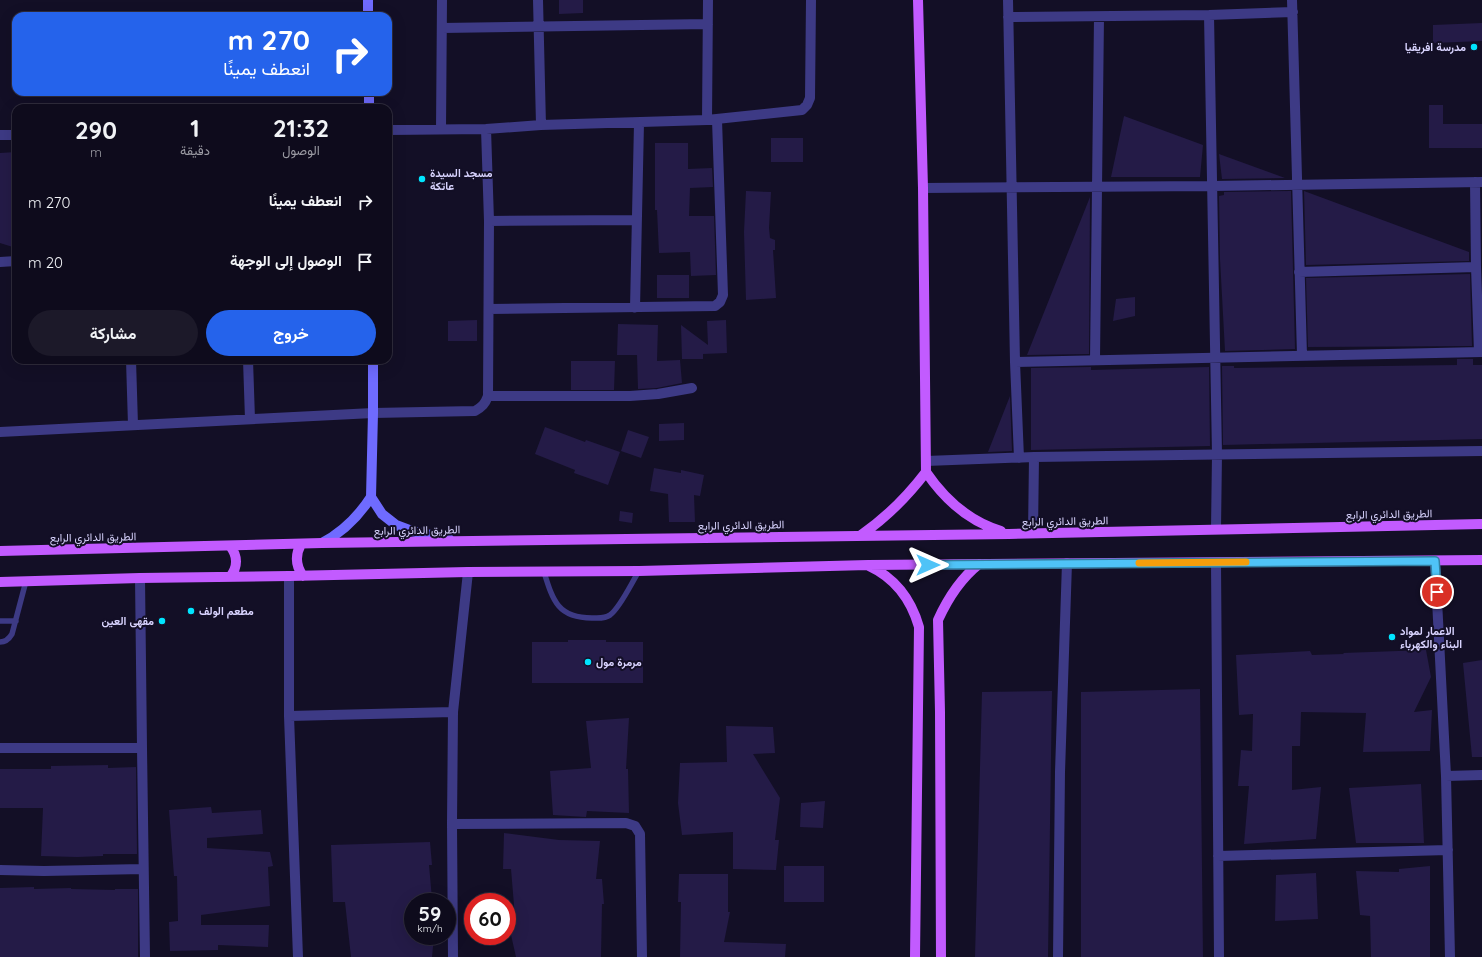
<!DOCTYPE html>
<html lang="ar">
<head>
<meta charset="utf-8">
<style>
  body { margin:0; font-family:Quicksand,Vazirmatn,sans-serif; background:#1c1929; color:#f1f3f6; direction:rtl; height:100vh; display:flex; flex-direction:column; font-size:15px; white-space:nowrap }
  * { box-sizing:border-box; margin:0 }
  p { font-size:13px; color:#9b9ba3 }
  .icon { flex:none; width:22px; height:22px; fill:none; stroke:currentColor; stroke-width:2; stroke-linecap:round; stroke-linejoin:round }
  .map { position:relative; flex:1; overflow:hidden; direction:ltr }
  .side { position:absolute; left:12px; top:104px; width:380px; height:260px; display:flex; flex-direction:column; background:#0e0b1c; border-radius:12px; box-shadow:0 4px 16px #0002,0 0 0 1px #2e2b3b; direction:rtl }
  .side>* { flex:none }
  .banner { position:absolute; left:12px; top:12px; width:380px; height:84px; border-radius:12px; box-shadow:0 4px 16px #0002,0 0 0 1px #2e2b3b; direction:rtl; background:#2563eb; color:#fff; overflow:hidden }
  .speed { position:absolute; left:404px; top:893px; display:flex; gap:8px; font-size:20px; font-weight:700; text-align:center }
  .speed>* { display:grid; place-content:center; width:52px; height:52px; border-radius:50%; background:#0e0b1c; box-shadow:0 4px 16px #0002,0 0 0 1px #2e2b3b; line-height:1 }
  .speed small { font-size:10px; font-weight:400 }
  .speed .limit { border:6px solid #d22; background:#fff; color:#111 }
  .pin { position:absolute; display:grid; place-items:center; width:34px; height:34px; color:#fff; margin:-17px; border:2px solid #fff; border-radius:50%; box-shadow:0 1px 4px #0007 }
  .me { position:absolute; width:44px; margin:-22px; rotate:90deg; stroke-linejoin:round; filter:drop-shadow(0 0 3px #0008) }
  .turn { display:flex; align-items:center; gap:14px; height:84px; padding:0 16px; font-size:18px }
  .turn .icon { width:52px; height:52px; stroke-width:2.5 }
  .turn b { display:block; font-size:28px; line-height:34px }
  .eta { display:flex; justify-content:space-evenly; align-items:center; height:68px; text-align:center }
  .eta b { font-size:24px; font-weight:700; line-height:28px }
  .cta { display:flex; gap:8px; margin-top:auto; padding:8px 16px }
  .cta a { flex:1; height:46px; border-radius:24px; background:#2563eb; color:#fff; font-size:16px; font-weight:700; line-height:46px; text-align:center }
  .cta a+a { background:#1c1929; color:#f1f3f6 }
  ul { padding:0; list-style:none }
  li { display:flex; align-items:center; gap:12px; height:60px; padding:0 16px }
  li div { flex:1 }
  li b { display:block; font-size:15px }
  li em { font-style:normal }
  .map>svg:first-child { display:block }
  .building { fill:#241b47 }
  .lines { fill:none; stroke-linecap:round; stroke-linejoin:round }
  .lane { stroke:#3d3a85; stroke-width:5.5 }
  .street { stroke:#3d3a85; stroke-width:10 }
  .secondary { stroke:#6f6bff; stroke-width:10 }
  .primary { stroke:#c25bff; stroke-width:10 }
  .route-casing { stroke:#337fa1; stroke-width:10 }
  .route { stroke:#4fc3f7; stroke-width:7 }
  .slow { stroke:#f59e0b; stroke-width:7 }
  .poi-dot { fill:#00e5ff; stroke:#130f26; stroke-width:1.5 }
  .labels { text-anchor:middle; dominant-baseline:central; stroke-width:4; stroke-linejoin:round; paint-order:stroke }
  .poi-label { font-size:11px; font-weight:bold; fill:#d9d4ff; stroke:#130f26; text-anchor:start }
  .street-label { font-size:11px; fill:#d9d4ff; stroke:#130f26 }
</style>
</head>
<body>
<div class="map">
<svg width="1482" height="957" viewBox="0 0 1482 957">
  <rect width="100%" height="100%" fill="#130f26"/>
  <path class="building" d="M559,0H583V13L559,14Z
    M1482,23V41L1433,43V25Z
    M1429,105H1443V124H1482V148H1429Z
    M1124,116L1203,145L1200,177H1111Z
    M771,138H803V162H771Z
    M655,143H688V169L712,168L713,187L690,188L689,216H714L716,275L691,276L690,252L659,253L657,210H655Z
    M16,152V248L0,243V153Z
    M1219,154L1285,178L1222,179Z
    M746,191L771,192L769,228L770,238L775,240V250H773L776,298L746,300L744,232Z
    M1291,191L1295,349L1225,351L1220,259L1219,196L1224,195V192Z
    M1304,191L1469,252V261L1306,265Z
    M1090,197L1089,354L1027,355Z
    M1470,274L1472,346L1308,347L1306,278Z
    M657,275H689V298H657Z
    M1135,297V316L1113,321L1116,299Z
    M477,320V341H448V321Z
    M726,320L727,353L703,354V359H682L681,325L708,345L707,321Z
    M618,324L658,325L657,361L680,360L682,383L657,388L638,389L637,355H617Z
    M1457,359H1473V365H1482V439L1223,445L1222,366H1234V368L1457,365Z
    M571,361H615L614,390H571Z
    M1091,367V370L1209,367L1210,446L1031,450V368Z
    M1010,396L1012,451L988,452Z
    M684,423V440L659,441V424Z
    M545,427L585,442L586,440L620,452L608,485L574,473L575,470L535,454Z
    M628,430L649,437L641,458L621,451Z
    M654,468L681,473V470L704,475L700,496L694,495L695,522H669L668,494L650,491Z
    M620,511L633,513L632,523L619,521Z
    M568,640H606V642H643V683H532V642H568Z
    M1426,650L1431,677L1414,712L1432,710L1430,751L1363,752L1366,713L1301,712L1300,746H1292V790L1321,787L1316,839L1244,844L1249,786H1238L1241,750L1252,751L1253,714L1239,715L1236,655L1310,651L1312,655L1344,654L1343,653Z
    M1482,660V757H1472L1463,663Z
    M1200,689L1203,957H1081V692Z
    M1052,691L1048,957H975L982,692Z
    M629,718L626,769H628L629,813L587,811L586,817L553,815L550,771L591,768L586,721Z
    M726,726L773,727L775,753L753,754L780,798L775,840H779L776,870L733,869V832L682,835L678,803L680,763L727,762Z
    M108,765V768L136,767L137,854H103V856L77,857L41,856L43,808H0V769H51V766Z
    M1421,784L1424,843H1356L1349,788Z
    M825,801L823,828L800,827L801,803Z
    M211,807L212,813L261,810L263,834L207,838V848L270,852L273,866L268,867L270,906L201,915V925H269L268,947L218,945V950L170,951L169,922L178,921L177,876H174L169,810Z
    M504,833L559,840L600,841L596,879H602L604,904H602L601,957H516L507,917H515L511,869H503Z
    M430,842L432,865H429L432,899H413V936H434L432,957H351L345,902H333L331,845Z
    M784,866H824V902H784Z
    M1430,866V957H1371L1370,916L1360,915L1356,871L1399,872V869Z
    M1316,873L1318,919L1275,921L1276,875Z
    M679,874H728V912H730L724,942L786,944L785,957H680L681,902H678Z
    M34,887V889L71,888V889L115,890V889H138V957H0V888Z"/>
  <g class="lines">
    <path class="lane" d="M544,572C553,601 558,618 592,618C598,618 605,619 610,615C620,608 632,582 639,571
      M0,621H16
      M0,642C6,642 9,639 12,634L26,581"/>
    <path class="street" d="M538,0L541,125
      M1008,0L1015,362L1019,458
      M1292,0L1302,355
      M1209,15L1217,454L1216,529
      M1008,17L1209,15L1293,12
      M442,28L708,24
      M707,120L708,0
      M441,129L442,0
      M486,129L489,221L488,396
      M388,130L486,129L541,125L707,120L802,110L807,105L810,98L811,0
      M0,135H16
      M1475,182L1476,267L1479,352
      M923,188L1213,186L1482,182
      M489,221L637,220
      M0,262L16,261
      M1299,272L1476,267
      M635,308L639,123
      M489,309L715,306L720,302L723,295L717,120
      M131,360L133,425
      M248,360L250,419
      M1095,360L1099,17
      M1015,362L1482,352
      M0,432L373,413L475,411C482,407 485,404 488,396H630L658,394L692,388
      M926,461L1034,457L1482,451
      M1033,533L1034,457
      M1435,561L1446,776L1450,957
      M1216,563L1219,957
      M289,576V716L298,957
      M453,712L468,572
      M289,716L453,712L452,824L453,957
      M0,748H142L140,578
      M142,748L145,957
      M1446,776L1482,775
      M452,824L626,823L635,826L640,834L642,957
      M1218,856L1448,850
      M0,870L44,871L143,869
      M1058,957L1060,772L1067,563"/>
    <path class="secondary" d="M368,0V16
      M369,92V108
      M373,360V413L371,497L382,514L396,525L412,531L449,539
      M322,543C343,532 358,517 371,497"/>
    <path class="primary" d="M918,0L923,188L926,472C945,500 968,521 1001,531
      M861,535C887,517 907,497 926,472
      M301,544C295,555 295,565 303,576
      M230,546C238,556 238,567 230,577
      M0,551L322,543L1009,534L1482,524
      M869,566C895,578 911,599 919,627L915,957
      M0,582L140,578L289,576L468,572L639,571L868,565L1482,560
      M941,957L940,712L938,620C948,598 960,579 979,564"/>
  </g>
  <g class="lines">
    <defs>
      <path id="route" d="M928,565L1435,561L1437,592"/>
    </defs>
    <use href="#route" class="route-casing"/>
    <use href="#route" class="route"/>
    <path class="slow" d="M1139,563L1246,562"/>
  </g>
  <g class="poi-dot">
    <circle cx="1474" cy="47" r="4"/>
    <circle cx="422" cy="179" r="4"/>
    <circle cx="191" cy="611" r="4"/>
    <circle cx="162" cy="621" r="4"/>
    <circle cx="1392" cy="637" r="4"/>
    <circle cx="588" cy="662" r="4"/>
  </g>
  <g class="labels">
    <g class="poi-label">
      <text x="1466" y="47" text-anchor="end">مدرسة افريقيا</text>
      <text x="430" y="173">مسجد السيدة<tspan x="430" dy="13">عاتكة</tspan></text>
      <text x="199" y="611">مطعم الولف</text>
      <text x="154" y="621" text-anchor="end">مقهى العين</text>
      <text x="1400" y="631">الاعمار لمواد<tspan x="1400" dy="13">البناء والكهرباء</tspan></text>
      <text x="596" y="662">مرمرة مول</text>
    </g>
    <g class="street-label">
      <text transform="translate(1389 514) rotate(-1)">الطريق الدائري الرابع</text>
      <text transform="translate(1065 521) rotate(-1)">الطريق الدائري الرابع</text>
      <text transform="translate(741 525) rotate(-1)">الطريق الدائري الرابع</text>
      <text transform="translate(417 530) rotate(-1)">الطريق الدائري الرابع</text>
      <text transform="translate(93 537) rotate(-1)">الطريق الدائري الرابع</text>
    </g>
  </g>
</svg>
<div class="speed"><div>59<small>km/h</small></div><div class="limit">60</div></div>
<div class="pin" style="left:1437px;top:592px;background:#d93025"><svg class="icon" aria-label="arrive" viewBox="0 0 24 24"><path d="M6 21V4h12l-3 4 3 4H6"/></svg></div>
<svg class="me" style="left:928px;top:565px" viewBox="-20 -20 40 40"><path d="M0-17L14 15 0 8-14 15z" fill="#4fc3f7" stroke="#fff" stroke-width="4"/></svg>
<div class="banner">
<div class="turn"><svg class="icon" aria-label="right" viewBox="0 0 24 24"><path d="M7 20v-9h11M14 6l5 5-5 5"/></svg><div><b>270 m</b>انعطف يمينًا</div></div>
</div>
<section class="side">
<div class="eta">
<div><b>21:32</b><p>الوصول</p></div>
<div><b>1</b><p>دقيقة</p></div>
<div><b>290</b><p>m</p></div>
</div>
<ul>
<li><svg class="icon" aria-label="right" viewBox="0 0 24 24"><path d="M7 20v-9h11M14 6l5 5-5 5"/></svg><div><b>انعطف يمينًا</b></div><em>270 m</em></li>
<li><svg class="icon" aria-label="arrive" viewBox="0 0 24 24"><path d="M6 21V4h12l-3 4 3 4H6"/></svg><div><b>الوصول إلى الوجهة</b></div><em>20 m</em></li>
</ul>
<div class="cta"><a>خروج</a><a>مشاركة</a></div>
</section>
</div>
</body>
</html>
